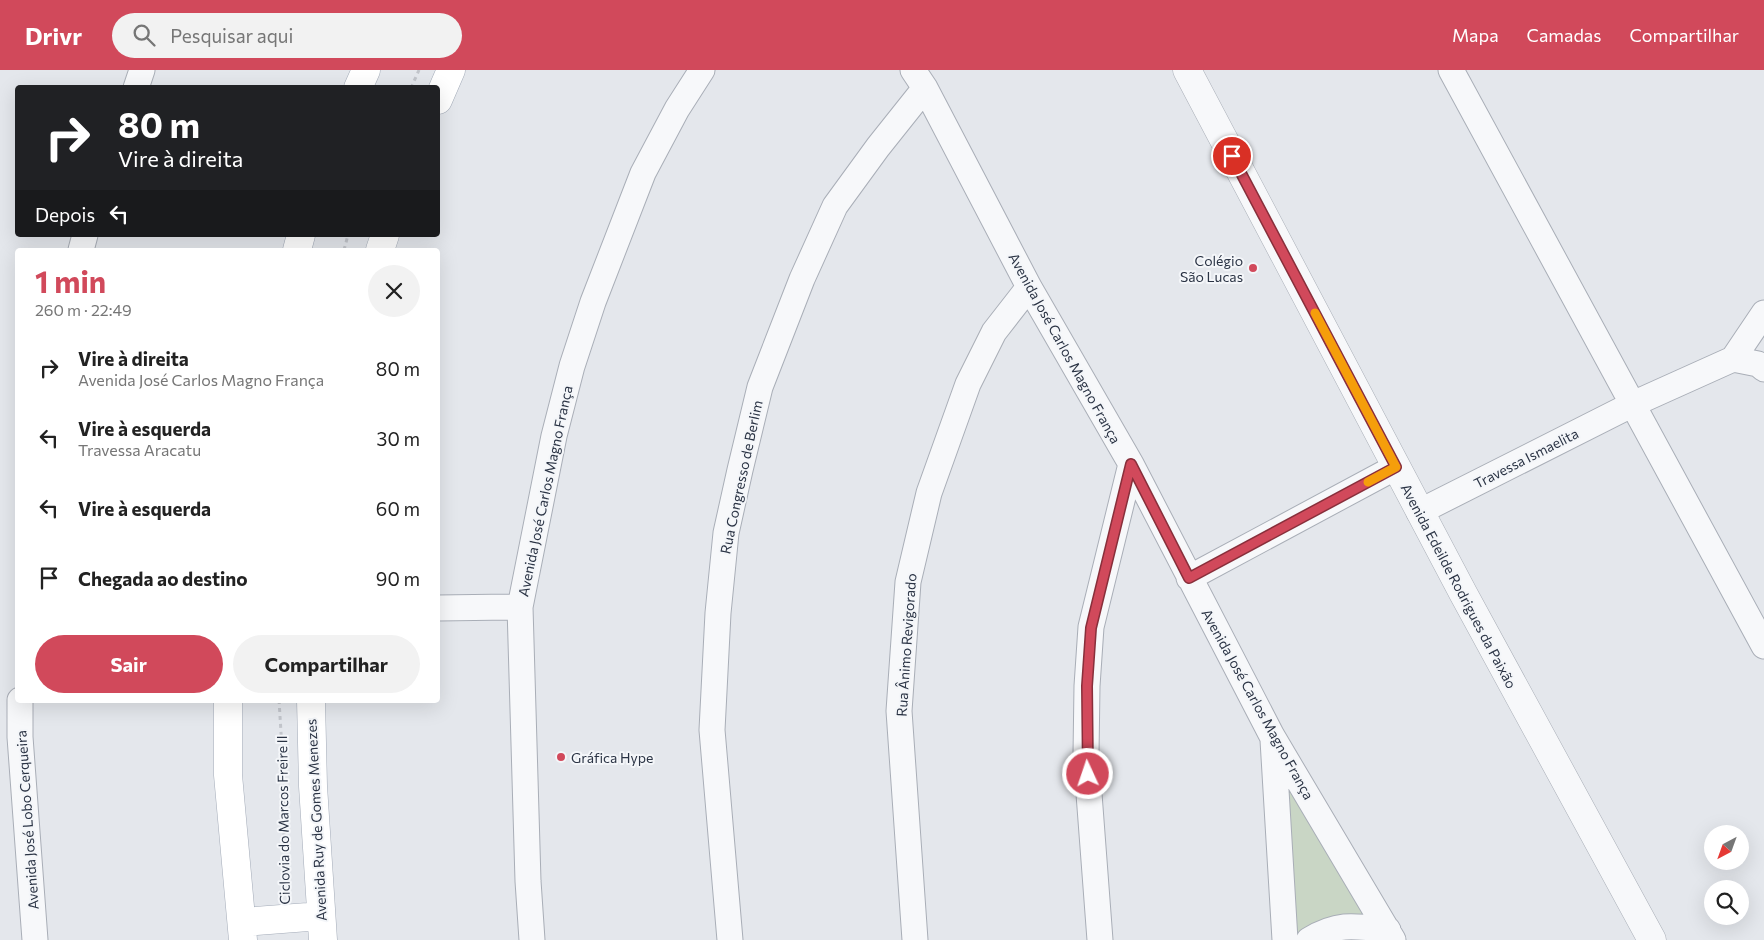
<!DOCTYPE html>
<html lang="pt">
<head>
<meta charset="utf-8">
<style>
  body { margin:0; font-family:Commissioner,sans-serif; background:#f2f2f2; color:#222; height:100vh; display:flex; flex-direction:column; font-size:19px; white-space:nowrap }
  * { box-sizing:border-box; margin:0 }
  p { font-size:16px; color:#767676 }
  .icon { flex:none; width:28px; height:28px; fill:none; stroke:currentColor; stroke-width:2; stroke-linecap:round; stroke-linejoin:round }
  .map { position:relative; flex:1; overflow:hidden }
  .panel { position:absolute; left:15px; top:178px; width:425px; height:455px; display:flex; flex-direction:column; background:#fff; border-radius:5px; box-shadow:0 5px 20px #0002 }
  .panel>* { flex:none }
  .banner { position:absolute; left:15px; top:15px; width:425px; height:152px; border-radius:5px; box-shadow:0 5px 20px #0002; background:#202124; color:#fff; overflow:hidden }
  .needle { width:32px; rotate:221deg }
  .fabs { position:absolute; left:1704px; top:755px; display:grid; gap:10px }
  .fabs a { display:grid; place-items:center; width:45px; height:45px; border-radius:50%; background:#fff; box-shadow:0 5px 20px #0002; font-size:25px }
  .pin { position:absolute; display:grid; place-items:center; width:42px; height:42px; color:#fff; margin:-21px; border:2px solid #fff; border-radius:50%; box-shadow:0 1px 5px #0007 }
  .me { position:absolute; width:55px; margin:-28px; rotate:357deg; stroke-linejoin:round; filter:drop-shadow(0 0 4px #0008) }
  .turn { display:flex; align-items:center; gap:18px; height:105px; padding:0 20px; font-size:22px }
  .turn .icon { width:65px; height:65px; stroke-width:2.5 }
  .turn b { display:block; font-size:35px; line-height:42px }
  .then { display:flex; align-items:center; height:48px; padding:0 20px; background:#0003; gap:10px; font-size:19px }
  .round { display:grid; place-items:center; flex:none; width:52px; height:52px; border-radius:26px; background:#f2f2f2 }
  .head { display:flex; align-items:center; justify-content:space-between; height:85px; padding:0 20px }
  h1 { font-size:30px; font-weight:700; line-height:38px; color:#d1495b }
  .primary-button { display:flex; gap:10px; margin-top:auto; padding:10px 20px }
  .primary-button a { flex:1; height:58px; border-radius:30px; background:#d1495b; color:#fff; font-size:20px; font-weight:700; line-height:58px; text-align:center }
  .primary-button a+a { background:#f2f2f2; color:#222 }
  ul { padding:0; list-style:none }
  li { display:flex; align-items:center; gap:15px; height:70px; padding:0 20px }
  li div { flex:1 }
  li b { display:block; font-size:19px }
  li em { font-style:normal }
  header { display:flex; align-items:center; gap:30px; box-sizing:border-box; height:70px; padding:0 25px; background:#d1495b; color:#fff }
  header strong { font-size:24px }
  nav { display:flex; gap:28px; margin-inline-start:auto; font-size:18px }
  .search { width:350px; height:45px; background:#f2f2f2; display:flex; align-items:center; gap:12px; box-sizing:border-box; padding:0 18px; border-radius:28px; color:#767676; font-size:19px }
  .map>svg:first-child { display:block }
  .green { fill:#c9d6c5 }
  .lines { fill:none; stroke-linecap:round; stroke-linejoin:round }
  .minor-casing { stroke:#a9aeb7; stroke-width:27 }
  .tertiary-casing { stroke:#a9aeb7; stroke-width:29 }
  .primary-casing { stroke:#a3abb8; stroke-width:29 }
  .path { stroke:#c2c5cb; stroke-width:3; stroke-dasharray:4 4; stroke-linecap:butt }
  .minor { stroke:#f7f8fa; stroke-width:25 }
  .tertiary { stroke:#f7f8fa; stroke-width:28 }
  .primary { stroke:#fff; stroke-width:28 }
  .route-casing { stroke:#882f3b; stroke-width:12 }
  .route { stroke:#d1495b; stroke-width:9 }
  .slow { stroke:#f59e0b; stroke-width:9 }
  .poi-dot { fill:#d1495b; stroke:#f4f6f9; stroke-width:2 }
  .labels { text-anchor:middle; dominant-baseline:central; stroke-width:4; stroke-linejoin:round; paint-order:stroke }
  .poi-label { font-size:14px; fill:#2b3445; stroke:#f4f6f9; text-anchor:end }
  .street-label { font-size:14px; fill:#2b3445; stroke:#f4f6f9 }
</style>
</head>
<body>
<header>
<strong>Drivr</strong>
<div class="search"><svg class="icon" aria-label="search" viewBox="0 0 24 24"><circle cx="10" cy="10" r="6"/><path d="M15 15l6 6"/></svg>Pesquisar aqui</div>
<nav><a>Mapa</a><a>Camadas</a><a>Compartilhar</a></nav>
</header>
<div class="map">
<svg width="1764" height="870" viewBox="0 0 1764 870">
  <rect width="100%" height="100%" fill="#e4e7ec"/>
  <path class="green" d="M1282,702L1373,853L1298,870Z"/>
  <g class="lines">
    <defs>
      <path id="minor" d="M913,0L925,18L1029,217L1131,394L1272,666L1393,870
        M1451,0L1764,576
        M136,18L142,0
        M81,180L85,165
        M1733,289L1764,243
        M1419,442L1633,334L1733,289L1758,294L1764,299
        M1189,508L1396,397
        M438,538L520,537
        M20,630V667L35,870
        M1273,670L1285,870
        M532,870L528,811L520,537L554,366L572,296L593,232L643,103L677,39L702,0
        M730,870L712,660L718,543L726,463L740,400L760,317L802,209L835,136L878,77L925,18
        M915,870L899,641L908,512L929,423L968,314L994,262L1029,217
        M1100,870L1086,684L1087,616L1091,557L1131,394
        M1309,870C1339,852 1355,856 1388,860"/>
      <path id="tertiary" d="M1187,0L1463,523L1652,870"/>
      <path id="primary" d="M358,18L366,0
        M438,30L451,0
        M297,180L301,165
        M380,180L385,165
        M228,630V705L243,870
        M311,630L313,716L323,870
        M242,852L321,846"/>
    </defs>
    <use href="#minor" class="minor-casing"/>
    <use href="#tertiary" class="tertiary-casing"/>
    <use href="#primary" class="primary-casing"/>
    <path class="path" d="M411,18L419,0
      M344,180L348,165
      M279,630L283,695
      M284,723V822"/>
    <use href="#minor" class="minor"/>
    <use href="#tertiary" class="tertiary"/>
    <use href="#primary" class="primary"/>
  </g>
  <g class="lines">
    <defs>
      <path id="route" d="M1088,704L1087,616L1091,558L1131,394L1189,508L1396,397L1232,86"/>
    </defs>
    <use href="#route" class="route-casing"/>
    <use href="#route" class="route"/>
    <path class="slow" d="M1315,243L1396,397L1368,412"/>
  </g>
  <g class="poi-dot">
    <circle cx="1253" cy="198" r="5"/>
    <circle cx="561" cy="687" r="5"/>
  </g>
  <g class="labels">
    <g class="poi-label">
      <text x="1243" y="190">Colégio<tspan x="1243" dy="16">São Lucas</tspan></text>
      <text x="571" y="687" text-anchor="start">Gráfica Hype</text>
    </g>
    <g class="street-label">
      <text transform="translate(1065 278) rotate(61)">Avenida José Carlos Magno França</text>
      <text transform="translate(1526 388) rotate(-27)">Travessa Ismaelita</text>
      <text transform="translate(741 407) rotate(-78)">Rua Congresso de Berlim</text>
      <text transform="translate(545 421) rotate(-78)">Avenida José Carlos Magno França</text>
      <text transform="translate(1459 516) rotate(62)">Avenida Edeilde Rodrigues da Paixão</text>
      <text transform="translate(906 575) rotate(-86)">Rua Ânimo Revigorado</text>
      <text transform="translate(1258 634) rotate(61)">Avenida José Carlos Magno França</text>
      <text transform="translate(27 750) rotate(-94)">Avenida José Lobo Cerqueira</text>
      <text transform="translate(283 750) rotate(-91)">Ciclovia do Marcos Freire II</text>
      <text transform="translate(316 750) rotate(-93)">Avenida Ruy de Gomes Menezes</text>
    </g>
  </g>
</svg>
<div class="fabs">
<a><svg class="needle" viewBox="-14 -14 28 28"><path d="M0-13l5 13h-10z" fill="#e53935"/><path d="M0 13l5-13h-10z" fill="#767676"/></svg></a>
<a><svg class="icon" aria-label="search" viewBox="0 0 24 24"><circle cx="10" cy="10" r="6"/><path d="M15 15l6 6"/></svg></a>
</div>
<div class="pin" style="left:1232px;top:86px;background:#d93025"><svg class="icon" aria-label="arrive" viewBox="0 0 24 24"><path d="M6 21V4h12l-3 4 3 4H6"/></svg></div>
<svg class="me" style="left:1088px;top:704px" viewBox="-20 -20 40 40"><circle r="17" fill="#d1495b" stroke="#fff" stroke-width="3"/><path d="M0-11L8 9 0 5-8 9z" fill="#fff"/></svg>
<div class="banner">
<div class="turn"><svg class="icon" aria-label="right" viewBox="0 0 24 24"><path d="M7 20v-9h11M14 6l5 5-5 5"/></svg><div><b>80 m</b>Vire à direita</div></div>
<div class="then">Depois<svg class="icon" aria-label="left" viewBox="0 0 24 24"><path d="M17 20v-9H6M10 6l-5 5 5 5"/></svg></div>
</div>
<section class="panel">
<div class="head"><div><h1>1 min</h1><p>260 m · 22:49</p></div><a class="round"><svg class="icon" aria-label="close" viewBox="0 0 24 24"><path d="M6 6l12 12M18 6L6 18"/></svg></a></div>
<ul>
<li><svg class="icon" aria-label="right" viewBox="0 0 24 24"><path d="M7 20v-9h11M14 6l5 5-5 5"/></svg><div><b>Vire à direita</b><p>Avenida José Carlos Magno França</p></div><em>80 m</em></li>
<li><svg class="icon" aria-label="left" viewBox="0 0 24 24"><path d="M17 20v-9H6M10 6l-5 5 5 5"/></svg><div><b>Vire à esquerda</b><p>Travessa Aracatu</p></div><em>30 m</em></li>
<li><svg class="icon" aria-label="left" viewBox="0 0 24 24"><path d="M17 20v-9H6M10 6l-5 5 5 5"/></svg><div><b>Vire à esquerda</b></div><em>60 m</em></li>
<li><svg class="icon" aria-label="arrive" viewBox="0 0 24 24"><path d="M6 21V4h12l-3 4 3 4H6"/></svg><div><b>Chegada ao destino</b></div><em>90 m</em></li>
</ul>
<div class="primary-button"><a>Sair</a><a>Compartilhar</a></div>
</section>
</div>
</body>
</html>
